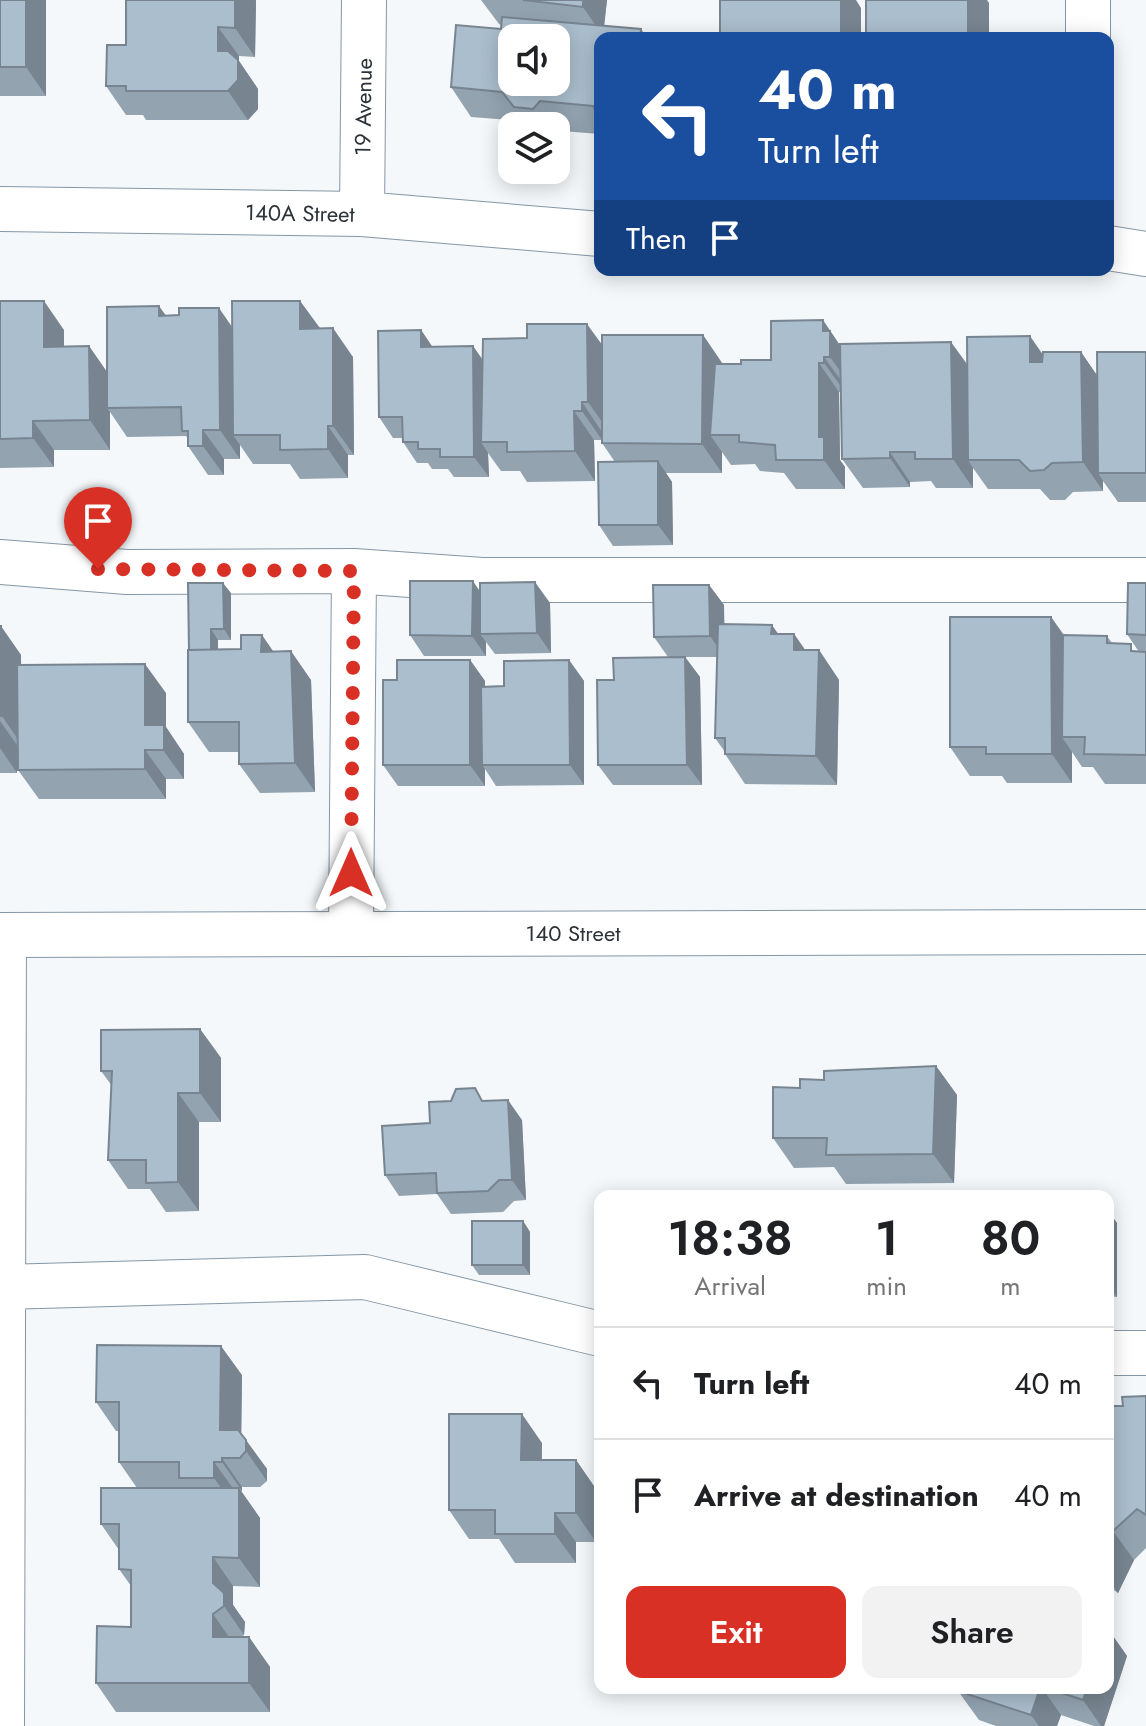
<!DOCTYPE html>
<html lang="en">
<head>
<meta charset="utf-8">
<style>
  body { margin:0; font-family:Jost,sans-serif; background:#f2f2f2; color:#202124; height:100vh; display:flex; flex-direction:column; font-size:30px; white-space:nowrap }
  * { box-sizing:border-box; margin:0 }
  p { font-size:26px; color:#757577 }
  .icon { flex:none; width:44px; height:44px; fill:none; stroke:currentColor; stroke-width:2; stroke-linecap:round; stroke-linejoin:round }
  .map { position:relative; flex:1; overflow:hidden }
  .drawer { position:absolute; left:594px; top:1190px; width:520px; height:504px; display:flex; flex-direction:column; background:#fff; border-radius:16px; box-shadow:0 4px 20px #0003 }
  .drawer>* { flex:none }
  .guide { position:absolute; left:594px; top:32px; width:520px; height:244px; border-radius:16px; box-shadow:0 4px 20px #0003; background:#1a4fa0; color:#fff; overflow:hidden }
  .tools { position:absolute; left:498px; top:24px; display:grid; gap:16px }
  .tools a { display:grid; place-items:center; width:72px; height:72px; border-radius:16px; background:#fff; box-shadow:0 4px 20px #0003; font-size:40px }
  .pin { position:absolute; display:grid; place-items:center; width:68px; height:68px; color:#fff; margin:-82px -34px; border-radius:50% 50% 50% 0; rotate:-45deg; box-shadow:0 0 8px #0007 }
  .pin .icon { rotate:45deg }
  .me { position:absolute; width:88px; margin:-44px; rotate:0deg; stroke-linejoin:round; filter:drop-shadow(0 0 6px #0008) }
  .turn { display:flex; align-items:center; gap:28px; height:168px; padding:0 32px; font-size:36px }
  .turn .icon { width:104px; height:104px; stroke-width:2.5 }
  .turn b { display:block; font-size:56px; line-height:68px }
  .then { display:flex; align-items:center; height:76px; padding:0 32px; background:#0003; gap:16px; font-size:30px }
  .eta { display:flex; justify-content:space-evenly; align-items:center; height:136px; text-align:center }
  .eta b { font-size:48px; font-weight:600; line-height:56px }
  .action { display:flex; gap:16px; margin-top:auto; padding:16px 32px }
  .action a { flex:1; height:92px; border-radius:16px; background:#d93025; color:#fff; font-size:32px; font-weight:600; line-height:92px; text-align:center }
  .action a+a { background:#f2f2f2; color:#202124 }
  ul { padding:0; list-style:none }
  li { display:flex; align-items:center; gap:24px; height:112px; padding:0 32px; border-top:2px solid #e0e0e0 }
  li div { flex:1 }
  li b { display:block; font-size:30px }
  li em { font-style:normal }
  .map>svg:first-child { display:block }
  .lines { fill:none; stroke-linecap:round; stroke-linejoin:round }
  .minor-casing { stroke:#8597a6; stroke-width:46 }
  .major-casing { stroke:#8597a6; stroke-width:46 }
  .minor { stroke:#fff; stroke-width:44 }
  .major { stroke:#fff; stroke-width:44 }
  .wall { fill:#93a3b0 }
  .shaded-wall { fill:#788590 }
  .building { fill:#abbecd; stroke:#788590; stroke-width:2; fill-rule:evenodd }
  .route { stroke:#d93025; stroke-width:14; stroke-dasharray:0 25.2 }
  .labels { text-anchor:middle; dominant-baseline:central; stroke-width:6; stroke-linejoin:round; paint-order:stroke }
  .street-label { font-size:22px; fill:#2b3339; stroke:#fff }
</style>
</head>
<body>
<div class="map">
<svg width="1146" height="1726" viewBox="0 0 1146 1726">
  <rect width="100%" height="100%" fill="#f4f8fb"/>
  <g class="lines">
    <defs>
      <path id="minor" d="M1088,38V0
        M0,209L362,214L600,234
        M362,214L364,0
        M1108,248L1146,254
        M0,562L127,572L354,571L482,580H1146
        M351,933L354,571
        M3,1287L365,1277L600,1334
        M1108,1353H1146
        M2,1726L4,935"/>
      <path id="major" d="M0,935L1146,932"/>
    </defs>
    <use href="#minor" class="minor-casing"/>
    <use href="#major" class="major-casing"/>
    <use href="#minor" class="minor"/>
    <use href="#major" class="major"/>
  </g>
  <path class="wall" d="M0,0H46V96H0Z
    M126,0H256L255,57L239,56V61L258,89V109L248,120H146L143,115H126L106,86L126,45Z
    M481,0H607L604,26L600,38V134L561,131L556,135V126H526L522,121L471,117L451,87L501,29V25L499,24Z
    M0,301L64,330V346H89L107,372L166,316L232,327L300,301L320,328L353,357L354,455H348V478L300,479L290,464H253L240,445V459H224V475H208L188,446V439L186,436L127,437L110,412V450H54V467L0,468Z
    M421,330L432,346H473L483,360L602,345L703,335L723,364H741L771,360L840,345L967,364L1043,355L1081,352L1097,376L1146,352V502H1118L1103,481V491L1073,492L1065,500H1050L1040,489H988L973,468V488H936L931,481L910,482V487L863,488L842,459L841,392H839L840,460L845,467V489H796L784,473L760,471L755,464L731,465L722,452V473H666L672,482L673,545L613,546L599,525L615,462L602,443V440H594L595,481L527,482L520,471H501L488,453L489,477H454L448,469H432L428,463H417L403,442V438H393L379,417Z
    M1146,583V784H1105L1093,767H1082L1072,752V783H1007L1002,776H970L950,747L1051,617L1064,635L1107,636L1112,643L1139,652L1127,634Z
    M709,585L724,605V624L778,634H794L805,650H819L839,680L837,785L745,784L725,754V752L715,738L717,657H685L700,677L702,785H613L598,765L614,680L668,657L654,637Z
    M480,591L550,603L551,653L495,654L486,642V656H424L410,635Z
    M231,593V640H218V650L274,651L311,680L315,792L260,793L239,764V752H209L188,722L189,650Z
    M0,626L21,655V665L166,693V727L184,754V779H166V799H39L18,770V745H17V773H0Z
    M470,660L485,681V687L504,686L569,660L584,681V785L496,786L485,769V786H398L383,765L397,680Z
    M200,1029L221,1058V1122H199V1211L166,1212L150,1189H128L108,1160L112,1086L101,1071Z
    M936,1066L957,1095L954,1183L846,1184L834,1167L794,1168L773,1138L800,1088L824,1080Z
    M484,1101L522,1120L526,1200L514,1201L503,1212L451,1214L437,1194L399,1196L385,1175L430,1123Z
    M1108,1211L1117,1223V1297L1108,1296Z
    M523,1221L530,1232V1275H479L472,1265Z
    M242,1375L241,1434L267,1469V1481L260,1487H242V1491H241L260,1518V1587L233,1586V1605L245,1622L244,1635L241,1637H249L270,1667V1712H116L96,1683L131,1627V1586L119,1569V1550L101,1524L137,1488L119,1462V1431H116L96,1402Z
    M1146,1396V1548L1134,1560L1118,1593L1108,1586V1406H1123Z
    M542,1443V1460H576L596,1489V1542H576V1563H515L499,1539H469L449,1510Z
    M1108,1629L1127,1656L1104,1726H1094L1061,1715L1057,1726H996L979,1720L958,1691L959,1688H1108Z"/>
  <path class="shaded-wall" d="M26,0H46V96L26,67Z
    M235,0H256L255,57L235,28Z
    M583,0H607L603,36L583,7Z
    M841,0H856L861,8V38H841Z
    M968,0H987L989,3V38H968Z
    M218,27L239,56V61L258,89V109L248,120L228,91L218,51Z
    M641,29L647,38H640Z
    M44,301L64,330V376L44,347Z
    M300,301L321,330L300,329Z
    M159,306L180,335L159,316Z
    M219,308L239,337L233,435L240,445V459L220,430Z
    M823,320L850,360L851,386L830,357L823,331Z
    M587,324L608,353L609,432L588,402Z
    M333,328L353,357L354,455L333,426Z
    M421,330L435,351L421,347Z
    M703,335L723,365L710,435L722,452V473L702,444Z
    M1030,336L1050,365L1030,362Z
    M951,342L972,371L968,460L973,468V488L953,459Z
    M89,346L109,375L107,408L110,412V450L90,420Z
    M473,346L487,367L481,442L488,453L489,477L474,457Z
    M1081,352L1101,381L1098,473L1103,481V491L1083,462Z
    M824,357L845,386V392L824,363Z
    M819,363L839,392L840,460L845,467V489L824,460L819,437Z
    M582,402L602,432V440L582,411Z
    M574,411L594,440L595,481L575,451Z
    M33,421L54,450V467L33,438Z
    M328,426L348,455V478L328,449Z
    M203,430L224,459V475L203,446Z
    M890,452L910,482V487L890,458Z
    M658,461L672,482L673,545L658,525Z
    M473,581L487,602L480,634L486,642V656L472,636Z
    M535,582L550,603L551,653L537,633Z
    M223,583L231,593V640L224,629Z
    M709,585L724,605L725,657L710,636Z
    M1051,617L1071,646L1062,737L1072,752V783L1052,754Z
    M772,625L792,654L771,634Z
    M1,626L21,655L22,745L2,716Z
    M211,629L218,640V664L211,653Z
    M794,634L815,664L794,650Z
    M262,635L282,664L261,652Z
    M819,650L839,680L837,785L816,756Z
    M291,651L311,680L315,792L295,763Z
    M685,657L700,677L702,785L687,765Z
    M470,660L485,681V765H482L485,769V786L470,765Z
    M569,660L584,681V785L570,765Z
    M145,664L166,693V727L184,754V779L145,725Z
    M0,721L17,745V773L0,748Z
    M145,750L166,779V799L145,769Z
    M200,1029L221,1058V1122L200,1093Z
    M936,1066L957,1095L954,1183L933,1154Z
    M178,1093L199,1122V1211L178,1182Z
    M508,1100L522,1120L526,1200L512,1180Z
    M1108,1211L1117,1223V1297L1108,1283Z
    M523,1221L530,1232V1275L523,1265Z
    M221,1346L242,1375L241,1459L220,1430Z
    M522,1414L542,1443L541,1489L521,1460Z
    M246,1440L267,1469V1481L246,1451Z
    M222,1458L242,1487V1491L222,1462Z
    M576,1460L596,1489V1542L576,1513Z
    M214,1462L235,1491V1507L214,1478Z
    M239,1488L260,1518V1587L239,1558Z
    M555,1513L576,1542V1563L555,1534Z
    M1113,1531L1134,1560L1118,1593L1108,1578V1542Z
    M213,1557L233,1586V1605L245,1622L244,1635L224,1606L213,1583Z
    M213,1614L233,1643L213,1637Z
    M1108,1629L1127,1656L1104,1726H1101L1083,1700L1087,1688H1108Z
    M249,1637L270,1667V1712L249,1683Z
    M1040,1688H1042L1061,1715L1057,1726H1039L1031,1715Z"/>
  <path class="building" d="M0,0H26V67H0Z
    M126,0H235V28L218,27V51H228L238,60V80L228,91H126V86H106L107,45H126Z
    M523,0H583V7Z
    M720,0H841V38H720Z
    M866,0H968V38H866Z
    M502,17L641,29L640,38H600V115H598L593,106L540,101L533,109L514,107L502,92L451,87L456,25L501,29ZM512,38H556V82H512Z
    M0,301H44V347L89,346L90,420L33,421V438L0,439Z
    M232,301H300V329L333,328V426H328V449L280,450V435H233Z
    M159,306V316L179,315V308H219L220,430H203V446H188V431H182L181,407L107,408V307Z
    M823,320V331H830V357H824V363H819V437H824V460H776L775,445L739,442V435H710L715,364H741V360H771V321Z
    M527,324H587L588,402H582V411H574L575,451L507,452V442H481L483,339L527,338Z
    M421,330V347L473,346L474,457H440V449H418V442H403L402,417H379L378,331Z
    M602,335H703L702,444L602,443Z
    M1030,336V362H1042L1043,352H1081L1083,462L1052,463L1044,470L1030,471L1019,460H968L967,337Z
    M951,342L953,459H915V452H890V458L842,459L840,344Z
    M1097,352H1146V473H1098Z
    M658,461V525H599L598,462Z
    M410,581H473L472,636L410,635Z
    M535,582L537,633L480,634V583Z
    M188,583H223L224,629H211V650H189Z
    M1128,583H1146V635L1127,634Z
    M653,585H709L710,636L654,637Z
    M950,617H1051L1052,754H986V747H950Z
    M718,624L772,625L771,634H794V650H819L816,756L725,754V738H715Z
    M0,626H1L2,716H0Z
    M241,635H262L261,652L291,651L295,763L239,764V722H188V650L241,649Z
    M1063,635L1107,636V643L1131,644V651L1146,652V755L1084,754L1085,737H1062Z
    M685,657L687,765H598L597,680H614L613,658Z
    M397,660H470V765H383V680H397Z
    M569,660L570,765H482L481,687L504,686V661Z
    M145,664V725H164V750H145V769L18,770L17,665Z
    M200,1029V1093H178V1182L146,1183V1160H108L112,1071H101V1030Z
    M936,1066L933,1154L826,1155L827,1138H773V1087L800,1088V1079L824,1080V1071Z
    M475,1088L482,1101L508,1100L512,1180H499L488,1191L437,1193L436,1173L385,1175L382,1126L430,1123L429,1102L451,1101L456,1089Z
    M472,1221H523V1265H472Z
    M97,1345L221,1346L220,1430H238L246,1440V1451L240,1458H222V1462H214V1478H179V1462H119V1402H96Z
    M1146,1396V1515L1137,1509L1113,1531L1108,1542V1406H1123L1122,1397Z
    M449,1414H522L521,1460H576V1513H555V1534H495V1510H449Z
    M101,1488H239V1558L213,1557V1583L224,1593V1606L213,1614V1637H249V1683H96L97,1626L131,1627V1570L119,1569V1524H101Z
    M959,1688H1040L1031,1715L958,1691Z
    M1047,1688H1087L1083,1700Z"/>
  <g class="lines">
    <path class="route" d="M98,569L354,571L351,873"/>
  </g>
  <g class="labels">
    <g class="street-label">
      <text transform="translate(363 107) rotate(-89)">19 Avenue</text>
      <text transform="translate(300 213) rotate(1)">140A Street</text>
      <text x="573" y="933">140 Street</text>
    </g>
  </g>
</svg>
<div class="tools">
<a><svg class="icon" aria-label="sound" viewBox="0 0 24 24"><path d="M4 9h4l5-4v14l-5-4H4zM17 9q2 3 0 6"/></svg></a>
<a><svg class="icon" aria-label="layers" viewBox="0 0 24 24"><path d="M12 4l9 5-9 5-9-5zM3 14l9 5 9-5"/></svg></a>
</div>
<div class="pin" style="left:98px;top:569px;background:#d93025"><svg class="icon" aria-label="arrive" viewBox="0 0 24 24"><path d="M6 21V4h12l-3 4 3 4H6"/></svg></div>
<svg class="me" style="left:351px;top:873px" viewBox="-20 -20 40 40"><path d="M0-17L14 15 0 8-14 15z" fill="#d93025" stroke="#fff" stroke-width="4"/></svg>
<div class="guide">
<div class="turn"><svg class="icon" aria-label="left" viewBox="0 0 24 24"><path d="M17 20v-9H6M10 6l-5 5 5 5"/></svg><div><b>40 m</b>Turn left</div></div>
<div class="then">Then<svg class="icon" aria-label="arrive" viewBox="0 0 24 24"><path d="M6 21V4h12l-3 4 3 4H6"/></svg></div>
</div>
<section class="drawer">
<div class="eta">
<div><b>18:38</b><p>Arrival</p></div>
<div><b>1</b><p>min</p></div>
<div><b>80</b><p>m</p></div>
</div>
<ul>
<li><svg class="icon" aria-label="left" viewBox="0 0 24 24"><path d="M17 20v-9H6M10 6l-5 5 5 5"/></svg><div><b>Turn left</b></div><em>40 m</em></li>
<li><svg class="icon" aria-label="arrive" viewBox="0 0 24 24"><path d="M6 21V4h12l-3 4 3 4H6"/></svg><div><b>Arrive at destination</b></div><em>40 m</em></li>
</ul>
<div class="action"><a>Exit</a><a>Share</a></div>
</section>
</div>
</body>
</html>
